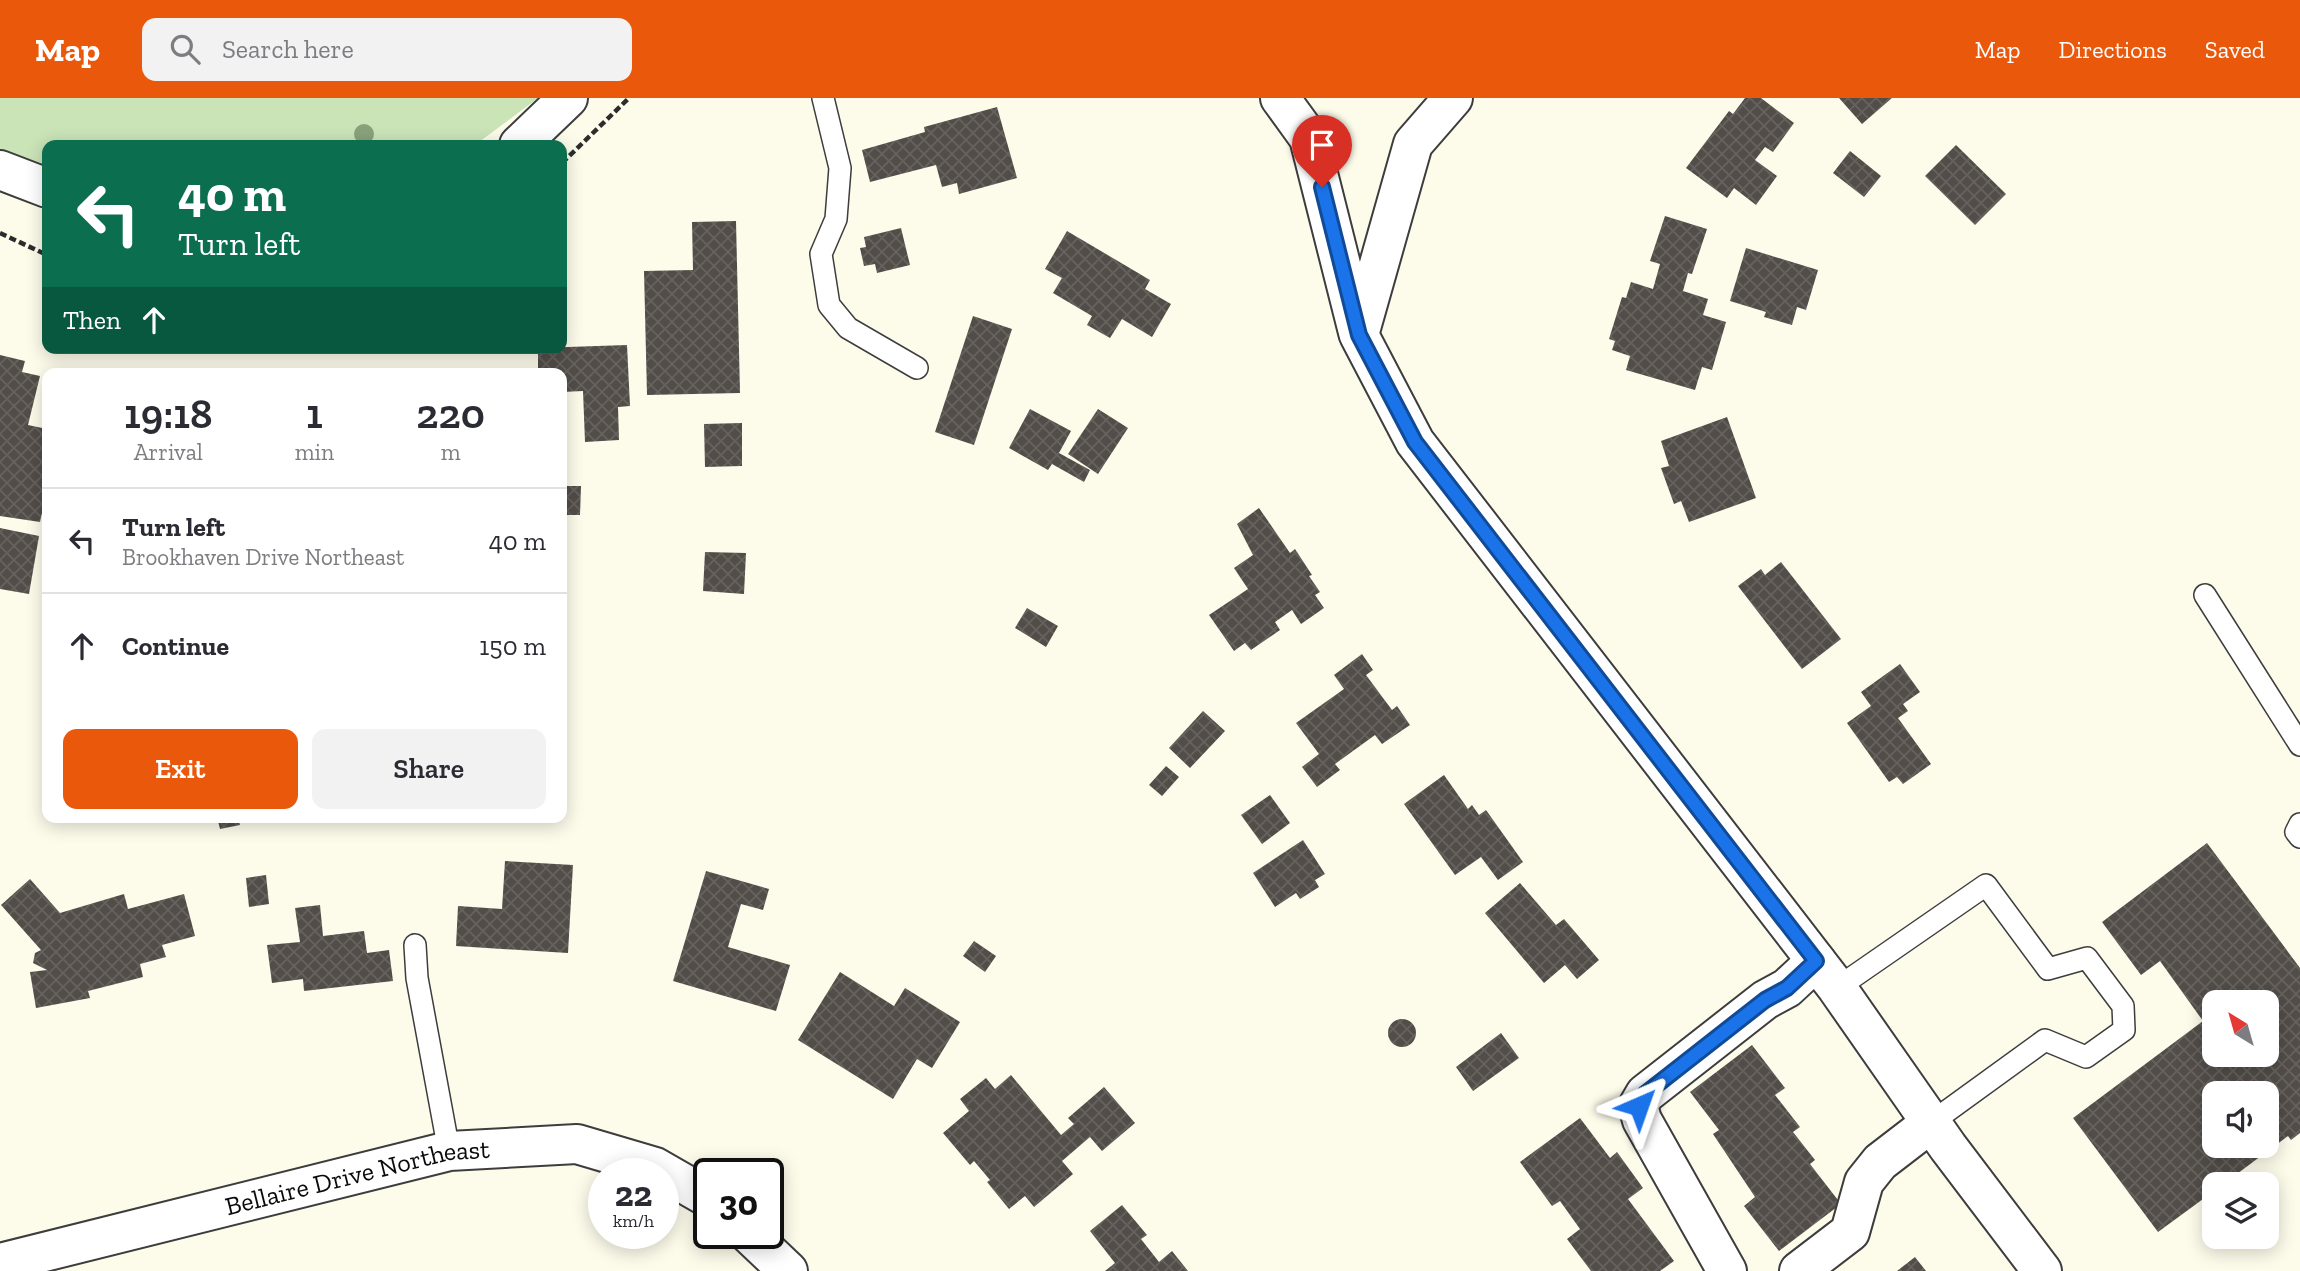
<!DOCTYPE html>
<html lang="en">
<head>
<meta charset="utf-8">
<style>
  body { margin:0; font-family:"Zilla Slab",serif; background:#f2f2f3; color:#2b2b33; height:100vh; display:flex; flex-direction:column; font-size:26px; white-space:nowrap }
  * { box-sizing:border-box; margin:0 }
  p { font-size:23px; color:#7c7c81 }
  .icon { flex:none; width:38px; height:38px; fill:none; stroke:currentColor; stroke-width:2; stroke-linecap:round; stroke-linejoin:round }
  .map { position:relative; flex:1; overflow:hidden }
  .details { position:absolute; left:42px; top:270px; width:525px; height:455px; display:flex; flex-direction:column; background:#fff; border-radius:14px; box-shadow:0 4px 18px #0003 }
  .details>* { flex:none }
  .hud { position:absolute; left:42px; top:42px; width:525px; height:214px; border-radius:14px; box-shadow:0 4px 18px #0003; background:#0b6e4f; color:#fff; overflow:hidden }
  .needle { width:46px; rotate:323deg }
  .controls { position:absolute; left:2202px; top:892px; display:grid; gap:14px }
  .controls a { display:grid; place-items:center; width:77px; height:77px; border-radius:14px; background:#fff; box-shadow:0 4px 18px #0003; font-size:35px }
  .speed { position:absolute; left:588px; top:1060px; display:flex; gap:14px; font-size:35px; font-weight:700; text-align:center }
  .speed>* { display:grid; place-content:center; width:91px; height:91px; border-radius:50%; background:#fff; box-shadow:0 4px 18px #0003; line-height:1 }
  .speed small { font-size:18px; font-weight:400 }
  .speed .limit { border:4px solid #111; border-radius:10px; background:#fff; color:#111 }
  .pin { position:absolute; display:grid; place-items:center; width:60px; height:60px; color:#fff; margin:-72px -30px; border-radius:50% 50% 50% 0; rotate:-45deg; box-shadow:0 0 7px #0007 }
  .pin .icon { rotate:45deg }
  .me { position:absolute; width:77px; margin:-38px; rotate:43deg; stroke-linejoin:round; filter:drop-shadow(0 0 5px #0008) }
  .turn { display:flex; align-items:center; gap:24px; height:147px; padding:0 21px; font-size:32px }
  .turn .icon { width:91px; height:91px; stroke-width:2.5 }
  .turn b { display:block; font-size:49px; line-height:60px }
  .then { display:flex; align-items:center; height:66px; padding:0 21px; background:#0003; gap:14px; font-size:26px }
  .eta { display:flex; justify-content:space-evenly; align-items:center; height:119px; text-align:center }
  .eta b { font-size:42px; font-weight:600; line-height:49px }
  .button { display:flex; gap:14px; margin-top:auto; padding:14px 21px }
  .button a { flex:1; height:80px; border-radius:14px; background:#ea580c; color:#fff; font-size:28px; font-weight:600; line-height:80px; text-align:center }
  .button a+a { background:#f2f2f3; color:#2b2b33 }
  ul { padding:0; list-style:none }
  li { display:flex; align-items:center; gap:21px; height:105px; padding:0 21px; border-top:2px solid #e1e1e2 }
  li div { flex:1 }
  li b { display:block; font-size:26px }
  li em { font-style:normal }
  header { display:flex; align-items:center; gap:42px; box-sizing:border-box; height:98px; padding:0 35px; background:#ea580c; color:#fff }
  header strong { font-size:33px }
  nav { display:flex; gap:38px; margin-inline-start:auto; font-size:24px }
  .search { width:490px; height:63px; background:#f2f2f3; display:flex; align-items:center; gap:18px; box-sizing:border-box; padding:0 24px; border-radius:14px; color:#7c7c81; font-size:26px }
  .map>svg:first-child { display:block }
  .grass { fill:#cae3b7 }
  .building { fill:url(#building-cross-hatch); fill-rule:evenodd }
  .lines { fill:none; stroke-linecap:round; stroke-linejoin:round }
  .lane-casing { stroke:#3d3d3d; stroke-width:24 }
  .street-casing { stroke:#3d3d3d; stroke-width:42 }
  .path { stroke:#2c2c2c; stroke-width:4.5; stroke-dasharray:7 3.5; stroke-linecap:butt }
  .lane { stroke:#fff; stroke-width:21 }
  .street { stroke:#fff; stroke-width:38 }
  .tree { fill:#88a37c }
  .route-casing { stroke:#114b97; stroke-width:18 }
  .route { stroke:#1a73e8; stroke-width:12 }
  .labels { text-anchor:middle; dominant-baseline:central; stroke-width:7; stroke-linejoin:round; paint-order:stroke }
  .street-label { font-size:26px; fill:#0a0a0a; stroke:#fff }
</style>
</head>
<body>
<header>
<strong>Map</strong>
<div class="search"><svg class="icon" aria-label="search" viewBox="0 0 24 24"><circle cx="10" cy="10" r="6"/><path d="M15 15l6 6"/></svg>Search here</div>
<nav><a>Map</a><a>Directions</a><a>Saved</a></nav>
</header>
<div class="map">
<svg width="2300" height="1173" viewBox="0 0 2300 1173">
  <defs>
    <pattern id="building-cross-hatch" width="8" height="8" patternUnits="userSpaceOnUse" patternTransform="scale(1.75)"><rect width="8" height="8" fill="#524d48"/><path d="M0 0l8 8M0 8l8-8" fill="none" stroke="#66625e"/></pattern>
  </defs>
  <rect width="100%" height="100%" fill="#fdfbea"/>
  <path class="grass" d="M0,0H538L475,47H47V75L0,57Z"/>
  <path class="building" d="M1745,0H1761L1794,25L1773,54L1765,49L1755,62L1777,78L1756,107L1734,90L1727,100L1686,70L1729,13L1733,16Z
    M1839,0H1892L1862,26Z
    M997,9L1017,80L959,96L957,85L942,89L936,67L870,84L862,52L925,34L924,29Z
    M1956,47L2006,96L1975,127L1925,78Z
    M1850,53L1881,78L1864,99L1833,75Z
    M1665,118L1707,131L1692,176L1688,175L1683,193L1708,201L1703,217L1726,224L1712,272L1702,269L1695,292L1626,272L1630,258L1612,252L1615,243L1609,241L1622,199L1626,200L1631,184L1653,191L1660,166L1650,163Z
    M736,123L740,295L647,297L644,173L693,172L692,124Z
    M901,130L910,167L877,175L875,166L864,168L860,150L866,149L864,139Z
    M1067,133L1150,182L1145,191L1171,206L1152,239L1122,221L1110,240L1087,227L1092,218L1053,195L1062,180L1045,171Z
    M1746,150L1818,172L1806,212L1797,209L1792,227L1764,219L1766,214L1730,203Z
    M973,218L1012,231L974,347L935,334Z
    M627,247L630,308L618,309L619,342L585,344L583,293L562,294V275H538V250Z
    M0,257L25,263L22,274L40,278L28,327L47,331V392L40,424L0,418Z
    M1030,311L1071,333L1059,355L1090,372L1084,384L1052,366L1048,372L1009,350Z
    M1098,311L1128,330L1098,376L1068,356Z
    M1727,319L1756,400L1689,424L1681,403L1674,406L1661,370L1669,368L1661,343Z
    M742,325V368L705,369L704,326Z
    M562,388H581L580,417H562Z
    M1259,410L1290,455L1295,451L1312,477L1309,478L1320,494L1315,497L1324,510L1301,526L1292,512L1275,524L1280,532L1251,552L1245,545L1234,553L1209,517L1248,491L1234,470L1253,457L1237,426Z
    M0,430L39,438L29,496L0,491Z
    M705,454L746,455L744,496L703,493Z
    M1781,464L1841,541L1802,571L1738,488L1761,471L1765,477Z
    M1027,510L1058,528L1046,549L1015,530Z
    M1362,556L1373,572L1366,577L1392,612L1397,608L1410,627L1382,646L1375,637L1335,666L1340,672L1317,689L1302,669L1319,656L1296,625L1344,591L1334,577Z
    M1900,566L1920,594L1903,606L1908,613L1898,620L1931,666L1903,686L1897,679L1889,684L1847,625L1871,608L1861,594Z
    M1203,613L1225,633L1190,670L1169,650Z
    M1166,668L1179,679L1162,698L1149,687Z
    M1444,677L1468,711L1472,707L1479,717L1486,712L1523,764L1498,782L1481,759L1455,777L1404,706Z
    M1270,697L1290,725L1262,746L1241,717Z
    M217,719H238L240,727L220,731Z
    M1303,742L1325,776L1315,782L1319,789L1300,801L1296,795L1275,809L1253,775Z
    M2207,745L2300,870V1035L2291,1042L2288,1038L2222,1087H2214V1093L2158,1134L2073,1020L2203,923L2160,863L2141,877L2102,824ZM2214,905H2266V957H2214ZM2214,996H2266V1048H2214Z
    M505,763L573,767L568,855L456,848L458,808L502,811Z
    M706,773L769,791L763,812L741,806L728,849L790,867L776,913L673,883Z
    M266,777L269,806L249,809L246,780Z
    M30,781L60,815L124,796L128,811L184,796L195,838L162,847L166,859L140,866L143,879L88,893L90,900L36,910L30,874L47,872L33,865L35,855L41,852L1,807Z
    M1520,785L1556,827L1564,821L1599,862L1577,881L1565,867L1544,885L1485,815Z
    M320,807L323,838L364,833L367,855L389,852L393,883L304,893L303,881L272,885L267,847L300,844L295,810Z
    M974,843L996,858L985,874L963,858Z
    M840,874L894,908L905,890L960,924L932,970L917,961L893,1001L798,942Z
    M1388 935a14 14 0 1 1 28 0a14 14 0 1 1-28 0Z
    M1501,935L1519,960L1473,993L1456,969Z
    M1752,947L1785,990L1775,997L1800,1029L1793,1034L1815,1062L1810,1066L1841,1106L1779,1153L1744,1108L1755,1099L1713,1036L1719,1032L1690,994Z
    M1011,977L1061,1037L1074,1026L1068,1020L1104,989L1135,1025L1102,1053L1090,1039L1062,1063L1073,1076L1034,1109L1025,1098L1009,1111L987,1084L990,1082L974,1063L970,1067L943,1035L969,1013L960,1001L986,980L995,991Z
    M1580,1020L1610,1060L1617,1054L1643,1090L1628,1101L1674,1163L1660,1173H1591L1567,1141L1580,1131L1560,1103L1552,1108L1520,1064Z
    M1122,1107L1147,1137L1141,1141L1159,1164L1172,1153L1188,1173H1105L1115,1165L1090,1133Z
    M1915,1159L1926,1173H1897Z"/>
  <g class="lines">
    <defs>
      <path id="lane" d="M823,0L840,70L836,121L821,156L829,207L848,230L917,270
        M2205,497L2300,647
        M2300,726L2296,734L2300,739
        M415,847L417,880L449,1053
        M1837,890L1986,787L2048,871L2087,860L2123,908L2124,932L2086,959L2045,942L1932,1024"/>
      <g id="street">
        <path d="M1280,0L1309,40L1358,234"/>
        <path d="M1453,0L1413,46L1359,237L1415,344L1837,890L1948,1049L2042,1173"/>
        <path d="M519,47L568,0"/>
        <path d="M0,72L47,90"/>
        <path d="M749,1136L788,1173"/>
        <path id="s1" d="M0,1165L449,1053L577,1046L655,1069L709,1100"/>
        <path d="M1727,1173L1642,1022L1638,1008L1645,996L1765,902L1787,890L1816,863"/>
        <path d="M1799,1173L1850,1134L1864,1084L1880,1064L1932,1024"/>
      </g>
    </defs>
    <use href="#lane" class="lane-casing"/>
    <use href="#street" class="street-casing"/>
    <path class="path" d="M562,65L629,0
      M0,135L47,157"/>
    <use href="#lane" class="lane"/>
    <use href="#street" class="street"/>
  </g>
  <circle class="tree" cx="364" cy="36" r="10"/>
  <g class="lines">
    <defs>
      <path id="route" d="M1322,89L1359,237L1415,344L1816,863L1787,890L1765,902L1645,996L1639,1008"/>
    </defs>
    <use href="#route" class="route-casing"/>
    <use href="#route" class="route"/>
  </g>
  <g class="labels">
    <g class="street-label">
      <text stroke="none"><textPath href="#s1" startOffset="368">Bellaire Drive Northeast</textPath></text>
    </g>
  </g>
</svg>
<div class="controls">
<a><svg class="needle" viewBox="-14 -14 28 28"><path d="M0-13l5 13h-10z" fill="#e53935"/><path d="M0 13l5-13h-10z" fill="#7c7c81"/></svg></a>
<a><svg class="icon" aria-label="sound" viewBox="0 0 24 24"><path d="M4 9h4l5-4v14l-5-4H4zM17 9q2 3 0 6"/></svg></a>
<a><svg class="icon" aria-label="layers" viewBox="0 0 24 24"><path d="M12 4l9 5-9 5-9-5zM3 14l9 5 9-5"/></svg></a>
</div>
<div class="speed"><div>22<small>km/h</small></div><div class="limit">30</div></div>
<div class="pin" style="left:1322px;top:89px;background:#d93025"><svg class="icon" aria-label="arrive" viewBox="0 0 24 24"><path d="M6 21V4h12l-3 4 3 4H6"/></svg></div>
<svg class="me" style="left:1639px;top:1008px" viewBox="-20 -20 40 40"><path d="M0-17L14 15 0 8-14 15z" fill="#1a73e8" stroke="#fff" stroke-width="4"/></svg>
<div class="hud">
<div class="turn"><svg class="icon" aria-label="left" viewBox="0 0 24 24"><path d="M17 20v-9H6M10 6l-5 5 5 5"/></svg><div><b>40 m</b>Turn left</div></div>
<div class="then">Then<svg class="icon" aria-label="ahead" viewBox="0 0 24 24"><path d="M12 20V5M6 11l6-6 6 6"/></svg></div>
</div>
<section class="details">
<div class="eta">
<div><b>19:18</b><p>Arrival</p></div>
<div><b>1</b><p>min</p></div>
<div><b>220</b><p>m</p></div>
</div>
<ul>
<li><svg class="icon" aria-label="left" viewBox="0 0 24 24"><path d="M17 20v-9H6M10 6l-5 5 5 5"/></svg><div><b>Turn left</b><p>Brookhaven Drive Northeast</p></div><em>40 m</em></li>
<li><svg class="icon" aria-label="ahead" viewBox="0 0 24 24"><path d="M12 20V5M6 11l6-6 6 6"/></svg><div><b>Continue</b></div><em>150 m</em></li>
</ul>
<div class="button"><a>Exit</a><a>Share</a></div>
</section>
</div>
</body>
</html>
